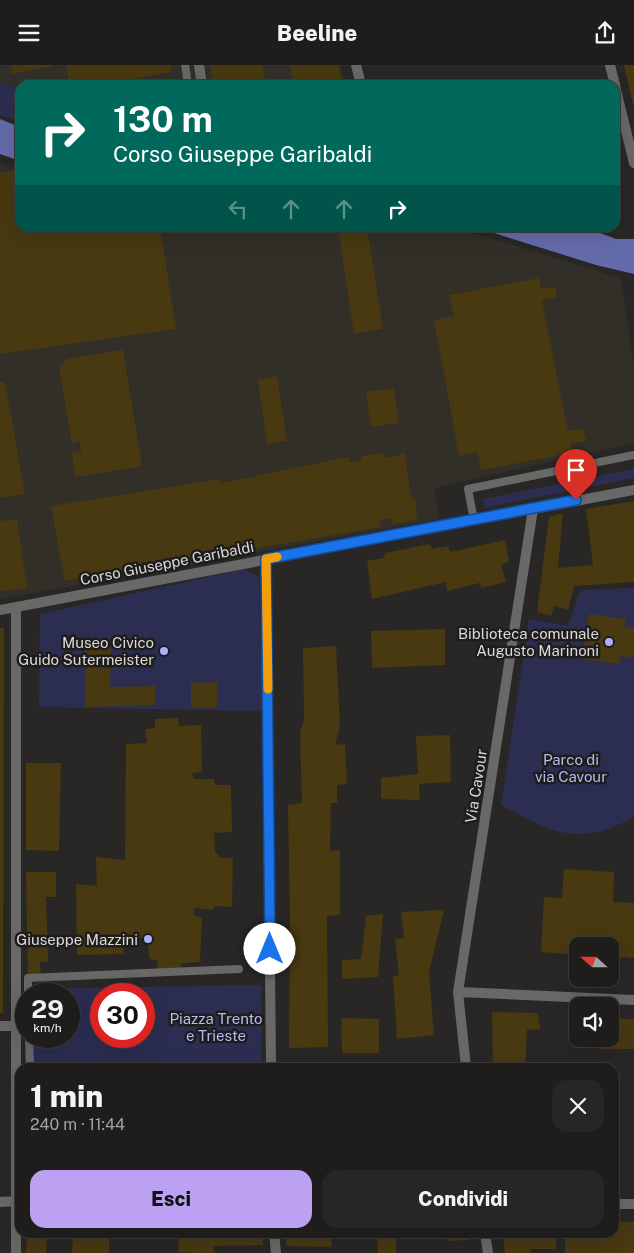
<!DOCTYPE html>
<html lang="it">
<head>
<meta charset="utf-8">
<style>
  body { margin:0; font-family:"Public Sans",sans-serif; background:#262625; color:#f1f3f6; height:100vh; display:flex; flex-direction:column; font-size:19px; white-space:nowrap }
  * { box-sizing:border-box; margin:0 }
  p { font-size:16px; color:#a1a2a3 }
  .icon { flex:none; width:28px; height:28px; fill:none; stroke:currentColor; stroke-width:2; stroke-linecap:round; stroke-linejoin:round }
  .map { position:relative; flex:1; overflow:hidden }
  .drawer { position:absolute; left:15px; top:998px; width:604px; height:175px; display:flex; flex-direction:column; background:#1e1d1c; border-radius:15px; box-shadow:0 5px 20px #0002,0 0 0 1px #3c3b3b }
  .drawer>* { flex:none }
  .guide { position:absolute; left:15px; top:15px; width:605px; height:152px; border-radius:15px; box-shadow:0 5px 20px #0002,0 0 0 1px #3c3b3b; background:#00695c; color:#fff; overflow:hidden }
  .needle { width:32px; rotate:291deg }
  .buttons { position:absolute; left:569px; top:872px; display:grid; gap:10px }
  .buttons a { display:grid; place-items:center; width:50px; height:50px; border-radius:10px; background:#1e1d1c; box-shadow:0 5px 20px #0002,0 0 0 1px #3c3b3b; font-size:25px }
  .speed { position:absolute; left:15px; top:918px; display:flex; gap:10px; font-size:25px; font-weight:700; text-align:center }
  .speed>* { display:grid; place-content:center; width:65px; height:65px; border-radius:50%; background:#1e1d1c; box-shadow:0 5px 20px #0002,0 0 0 1px #3c3b3b; line-height:1 }
  .speed small { font-size:12px; font-weight:400 }
  .speed .limit { border:8px solid #d22; background:#fff; color:#111 }
  .pin { position:absolute; display:grid; place-items:center; width:42px; height:42px; color:#fff; margin:-51px -21px; border-radius:50% 50% 50% 0; rotate:-45deg; box-shadow:0 0 5px #0007 }
  .pin .icon { rotate:45deg }
  .me { position:absolute; width:55px; margin:-28px; rotate:0deg; stroke-linejoin:round; filter:drop-shadow(0 0 4px #0008) }
  .turn { display:flex; align-items:center; gap:18px; height:105px; padding:0 15px; font-size:22px }
  .turn .icon { width:65px; height:65px; stroke-width:2.5 }
  .turn b { display:block; font-size:35px; line-height:42px }
  .lanes { display:flex; align-items:center; height:48px; padding:0 15px; background:#0003; justify-content:center; gap:25px; direction:ltr }
  .lanes .off { opacity:.35 }
  .round { display:grid; place-items:center; flex:none; width:52px; height:52px; border-radius:15px; background:#262625 }
  .overview { display:flex; align-items:center; justify-content:space-between; height:85px; padding:0 15px }
  h1 { font-size:30px; font-weight:800; line-height:38px }
  .button { display:flex; gap:10px; margin-top:auto; padding:10px 15px }
  .button a { flex:1; height:58px; border-radius:15px; background:#bca0f2; color:#111; font-size:20px; font-weight:800; line-height:58px; text-align:center }
  .button a+a { background:#262625; color:#f1f3f6 }
  header { display:flex; justify-content:space-between; align-items:center; height:65px; padding:0 15px; background:#1e1d1c; font-size:22px; font-weight:800 }
  .map>svg:first-child { display:block }
  .built { fill:#322f28 }
  .green { fill:#2b2e51; fill-rule:evenodd }
  .water { fill:#646bab }
  .building { fill:#483911 }
  .lines { fill:none; stroke-linecap:round; stroke-linejoin:round }
  .lane { stroke:#686867; stroke-width:8 }
  .street { stroke:#686867; stroke-width:10 }
  .route-casing { stroke:#114b97; stroke-width:12 }
  .route { stroke:#1a73e8; stroke-width:9 }
  .slow { stroke:#f59e0b; stroke-width:9 }
  .poi-dot { fill:#a7b1fc; stroke:#1e1d1b; stroke-width:2 }
  .labels { text-anchor:middle; dominant-baseline:central; stroke-width:5; stroke-linejoin:round; paint-order:stroke }
  .street-label { font-size:15px; fill:#dbdad9; stroke:#1e1d1b }
  .poi-label { font-size:15px; fill:#dbdad9; stroke:#1e1d1b; text-anchor:end }
  .park-label { font-size:15px; fill:#b3bbf2; stroke:#1e1d1b }
</style>
</head>
<body>
<header><svg class="icon" aria-label="menu" viewBox="0 0 24 24"><path d="M4 6h16M4 12h16M4 18h16"/></svg>Beeline<svg class="icon" aria-label="share" viewBox="0 0 24 24"><path d="M12 15V3M7 8l5-5 5 5M5 13v7h14v-7"/></svg></header>
<div class="map">
<svg width="634" height="1188" viewBox="0 0 634 1188">
  <rect width="100%" height="100%" fill="#282725"/>
  <path class="built" d="M0,0H341L345,20H20V25L0,18Z
    M0,98L20,105V162H185L219,167L241,162L457,163L621,213L634,302V378L434,423L440,454L0,534Z"/>
  <path class="green" d="M0,18L20,25V56L0,50Z
    M634,404V413L484,443L483,434Z
    M244,504L259,512L262,646L39,642L40,549Z
    M634,523V752C579,783 552,768 501,740L529,554L568,561L580,525Z
    M261,920L262,1002H25L26,924ZM26,929H69V971H26ZM101,929H144V971H101Z"/>
  <path class="water" d="M0,54L20,62V96L0,89Z
    M478,163H587L616,174H634V209L596,200Z"/>
  <path class="building" d="M11,0H53V1L12,9Z
    M67,0H171L172,7L100,20H69Z
    M210,0H263L266,20H213Z
    M290,0H339L342,20H294Z
    M624,0H634V39H633Z
    M20,104V162H160L176,264L0,289V108Z
    M338,162H367L383,264L354,269Z
    M539,213L541,224L555,222L557,232L542,235L568,366L583,363L586,376L570,379L573,388L481,405L478,387L459,391L434,255L454,251L449,230Z
    M123,285L142,401L75,412L72,388L81,387L80,376L72,379L59,303L67,294Z
    M277,311L287,376L267,379L258,315Z
    M0,317H5L25,429L0,433Z
    M394,323L399,358L371,362L366,327Z
    M382,388L388,393L405,388L411,432L416,435L417,455L392,459V453L379,456L381,462L65,516L51,441L220,414L221,418L349,392L350,397L360,395L362,391Z
    M634,436V517L574,521L568,545L554,541L551,551L537,547L549,452L563,448L558,503L593,500L586,444Z
    M17,454L27,523L0,526V456Z
    M505,475L509,497L501,499L506,517L481,523L480,518L447,526L446,517L372,534L367,496L384,493L385,488L430,479L432,484L448,481L450,487Z
    M589,549L626,554L625,562L634,563V593L621,591L620,599L582,594Z
    M0,563H4L3,948H0Z
    M445,564V600L372,603L371,566Z
    M336,581L340,660L335,680L345,679L347,719L337,720V738H331L330,786L340,785V850L327,851L328,982L289,983L290,852L288,740L302,738L300,667L304,655L303,583Z
    M111,582L110,622L155,621V640L86,642L85,584Z
    M218,617L217,642L191,643V618Z
    M178,653L179,661L201,660L202,707L192,708L194,714H214L215,720H231L232,767L214,768L215,786L221,793H233L232,842L215,841L213,845L194,843V850L202,853L200,897L181,898V904L158,905L157,895L149,894L148,874L129,871L130,878H123L124,889L77,890L76,819L97,821L96,792L125,795L126,679L147,678L145,664L155,663V654Z
    M450,670L451,717L419,719L420,735L381,734V713L418,709L416,671Z
    M26,698H61L59,786L26,785Z
    M564,804L614,807L613,837L634,838V893L610,891V881H578V890L541,887L544,832L562,833Z
    M26,807H56V832H46L48,897H40L41,913H28Z
    M444,845L429,907L434,970L397,974L393,911H399L395,874L404,873L401,847Z
    M383,849L378,912L342,914V895L361,894L366,851Z
    M492,947L538,948L540,964L527,965L525,1002H493Z
    M341,953L379,954V988H342Z
    M610,954H634V984H599V974H610Z
    M614,1157H634V1188H565V1168H614Z
    M27,1168H262L263,1180L213,1181L214,1188H199L179,1187L178,1172L109,1171V1188H72L73,1171L47,1170L46,1188H26Z
    M286,1168H332L331,1182L286,1181Z
    M377,1168H396V1188H378Z
    M433,1168H469L470,1175L447,1176L445,1171L433,1172Z
    M503,1168H556V1184H530L531,1188H505Z"/>
  <g class="lines">
    <path class="lane" d="M185,0L188,20
      M474,455L468,424L634,390
      M28,929V913L239,904
      M29,971L30,1002"/>
    <path class="street" d="M199,0L202,20
      M356,0L361,20
      M610,0L615,20
      M615,21L634,98
      M266,494L271,1002
      M16,544V1188
      M0,545L634,425
      M458,927L634,935
      M0,961H16
      M466,1002L458,927L533,444
      M0,1137L20,1136
      M614,1139H634
      M274,1168L276,1188
      M485,1168L488,1188"/>
  </g>
  <g class="lines">
    <defs>
      <path id="route" d="M270,884L266,494L576,435"/>
    </defs>
    <use href="#route" class="route-casing"/>
    <use href="#route" class="route"/>
    <path class="slow" d="M268,624L266,494L277,492"/>
  </g>
  <g class="poi-dot">
    <circle cx="609" cy="577" r="5"/>
    <circle cx="164" cy="586" r="5"/>
    <circle cx="148" cy="874" r="5"/>
  </g>
  <g class="labels">
    <g class="street-label">
      <text transform="translate(167 498) rotate(-11)">Corso Giuseppe Garibaldi</text>
      <text transform="translate(476 721) rotate(-81)">Via Cavour</text>
    </g>
    <g class="poi-label">
      <text x="599" y="568">Biblioteca comunale<tspan x="599" dy="17">Augusto Marinoni</tspan></text>
      <text x="154" y="577">Museo Civico<tspan x="154" dy="17">Guido Sutermeister</tspan></text>
      <text x="138" y="874">Giuseppe Mazzini</text>
    </g>
    <g class="park-label">
      <text x="571" y="694">Parco di<tspan x="571" dy="17">via Cavour</tspan></text>
      <text x="216" y="953">Piazza Trento<tspan x="216" dy="17">e Trieste</tspan></text>
    </g>
  </g>
</svg>
<div class="buttons">
<a><svg class="needle" viewBox="-14 -14 28 28"><path d="M0-13l5 13h-10z" fill="#e53935"/><path d="M0 13l5-13h-10z" fill="#a1a2a3"/></svg></a>
<a><svg class="icon" aria-label="sound" viewBox="0 0 24 24"><path d="M4 9h4l5-4v14l-5-4H4zM17 9q2 3 0 6"/></svg></a>
</div>
<div class="speed"><div>29<small>km/h</small></div><div class="limit">30</div></div>
<div class="pin" style="left:576px;top:435px;background:#d93025"><svg class="icon" aria-label="arrive" viewBox="0 0 24 24"><path d="M6 21V4h12l-3 4 3 4H6"/></svg></div>
<svg class="me" style="left:270px;top:884px" viewBox="-20 -20 40 40"><circle r="19" fill="#fff"/><path d="M0-13L10 11 0 6-10 11z" fill="#1a73e8"/></svg>
<div class="guide">
<div class="turn"><svg class="icon" aria-label="right" viewBox="0 0 24 24"><path d="M7 20v-9h11M14 6l5 5-5 5"/></svg><div><b>130 m</b>Corso Giuseppe Garibaldi</div></div>
<div class="lanes"><svg class="icon off" aria-label="left" viewBox="0 0 24 24"><path d="M17 20v-9H6M10 6l-5 5 5 5"/></svg><svg class="icon off" aria-label="ahead" viewBox="0 0 24 24"><path d="M12 20V5M6 11l6-6 6 6"/></svg><svg class="icon off" aria-label="ahead" viewBox="0 0 24 24"><path d="M12 20V5M6 11l6-6 6 6"/></svg><svg class="icon" aria-label="right" viewBox="0 0 24 24"><path d="M7 20v-9h11M14 6l5 5-5 5"/></svg></div>
</div>
<section class="drawer">
<div class="overview"><div><h1>1 min</h1><p>240 m · 11:44</p></div><a class="round"><svg class="icon" aria-label="close" viewBox="0 0 24 24"><path d="M6 6l12 12M18 6L6 18"/></svg></a></div>
<div class="button"><a>Esci</a><a>Condividi</a></div>
</section>
</div>
</body>
</html>
